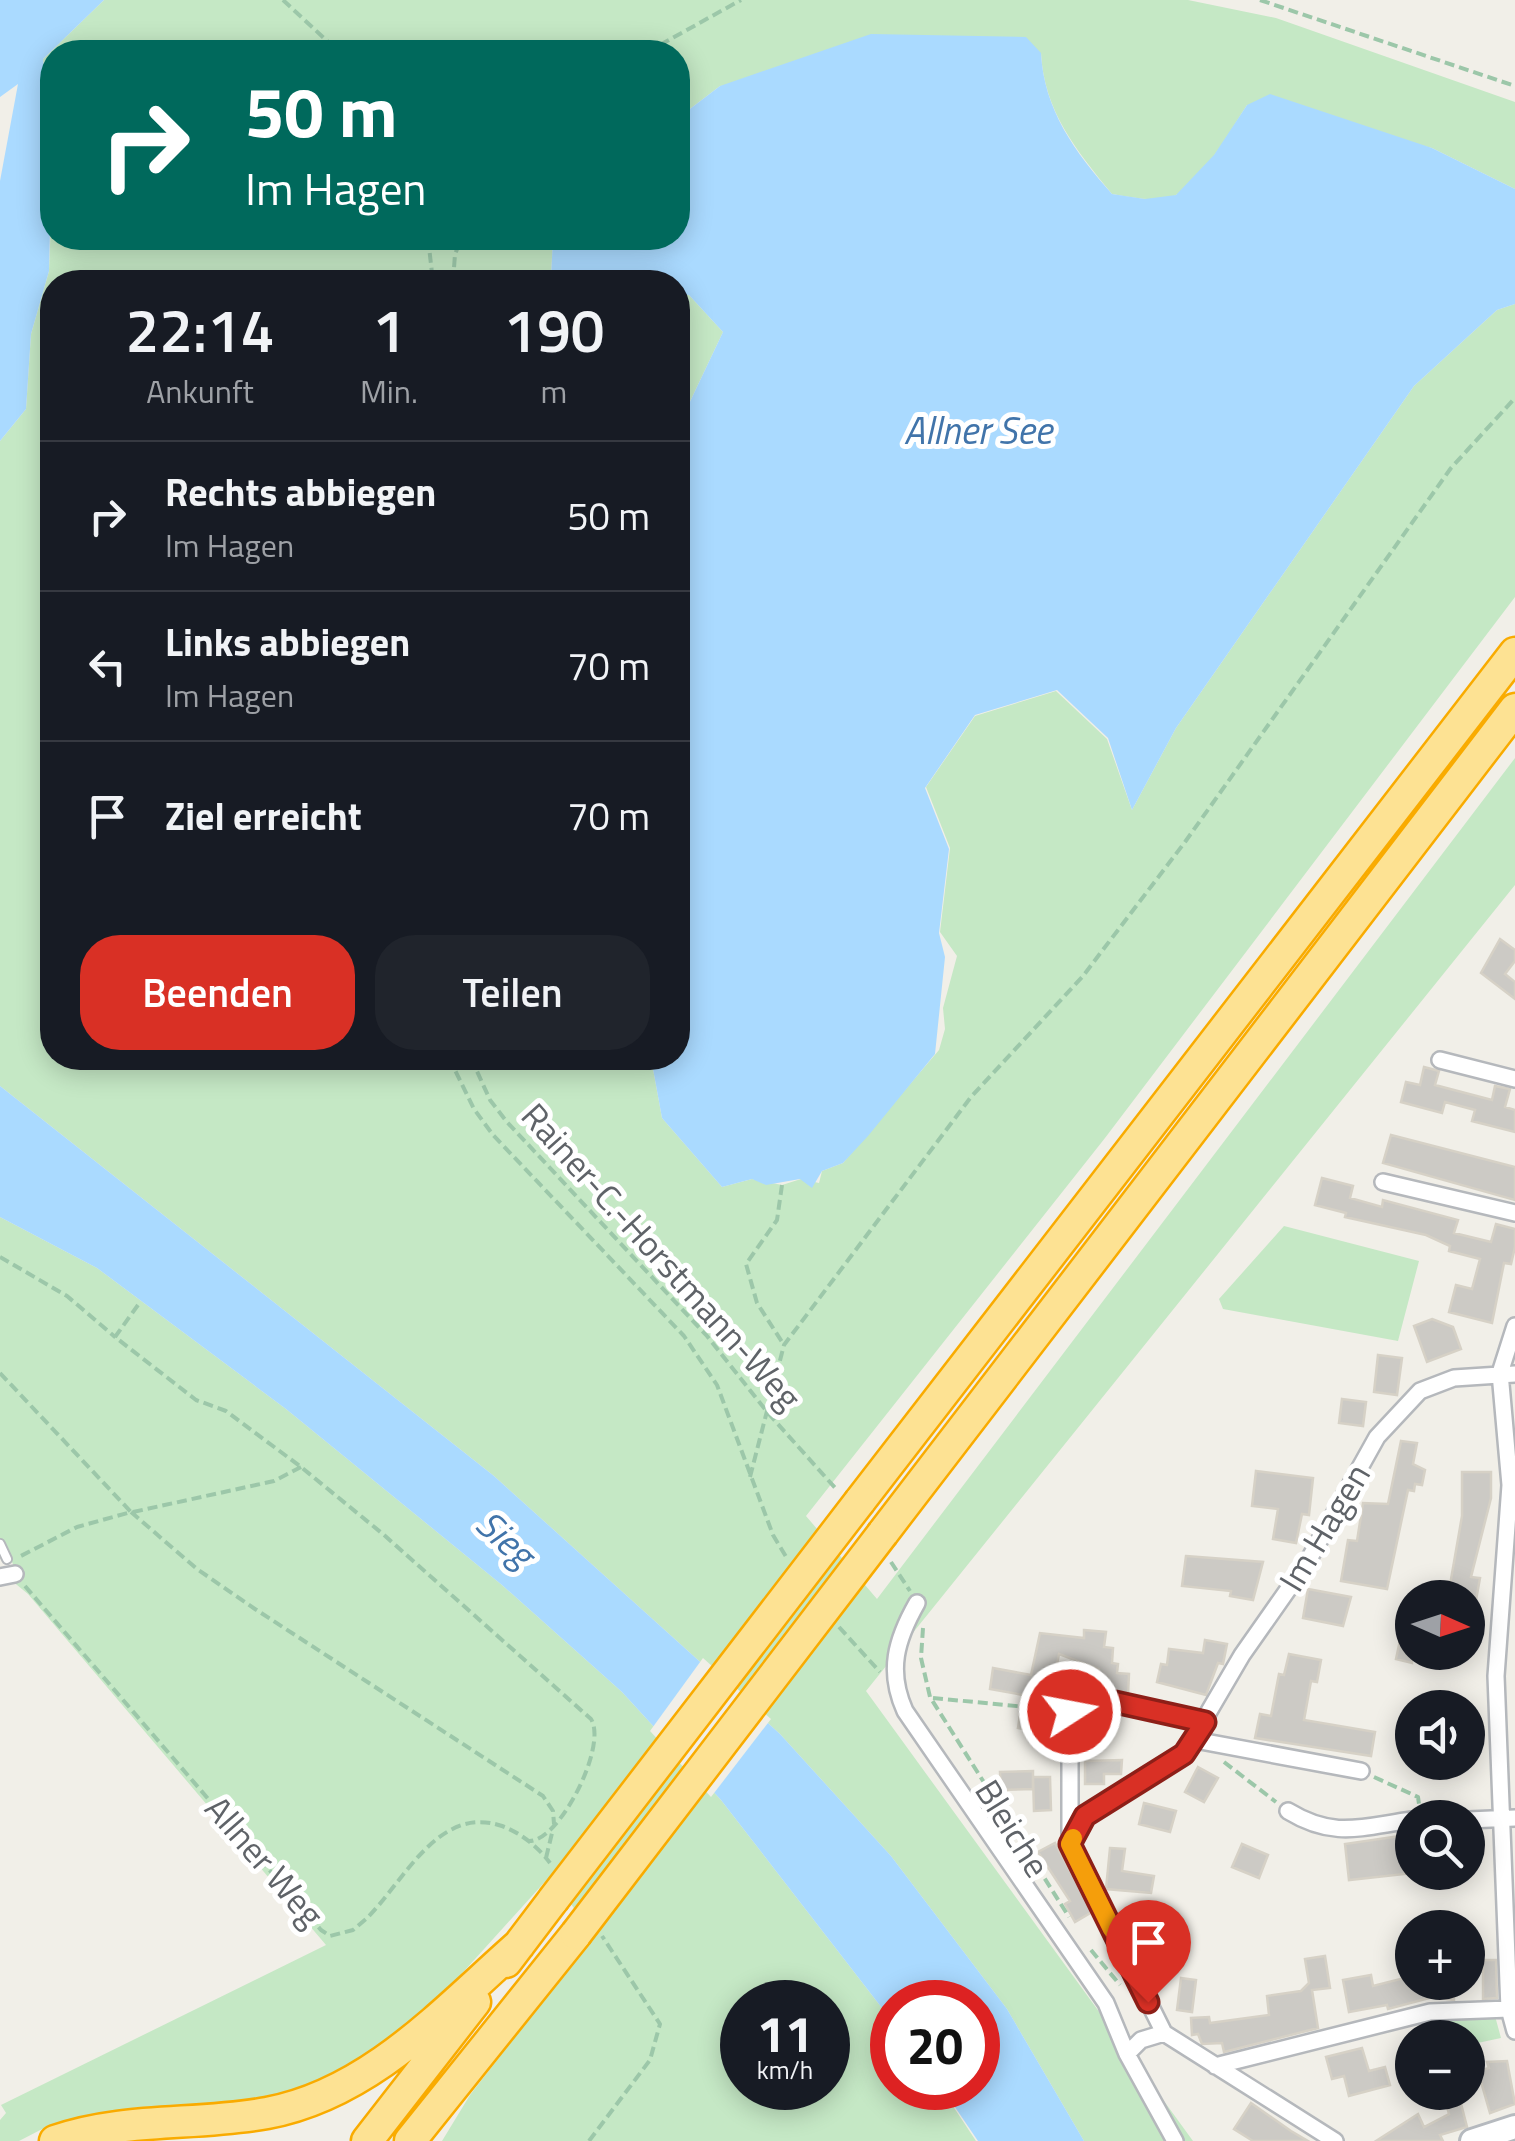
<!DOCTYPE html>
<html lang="de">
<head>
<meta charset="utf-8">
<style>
  body { margin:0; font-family:"Titillium Web",sans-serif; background:#20242c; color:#f1f3f6; height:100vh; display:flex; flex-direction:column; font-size:38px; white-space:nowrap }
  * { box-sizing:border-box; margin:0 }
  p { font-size:32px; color:#9ea1a6 }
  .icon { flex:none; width:55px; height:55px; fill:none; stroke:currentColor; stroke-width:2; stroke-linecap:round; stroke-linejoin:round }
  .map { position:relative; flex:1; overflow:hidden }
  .drawer { position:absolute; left:40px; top:270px; width:650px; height:800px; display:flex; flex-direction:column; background:#171b24; border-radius:40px; box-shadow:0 5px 25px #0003 }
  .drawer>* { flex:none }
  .banner { position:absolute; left:40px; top:40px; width:650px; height:210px; border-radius:40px; box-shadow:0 5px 25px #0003; background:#00695c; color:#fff; overflow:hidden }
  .needle { width:65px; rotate:93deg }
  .tools { position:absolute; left:1395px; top:1580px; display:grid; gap:20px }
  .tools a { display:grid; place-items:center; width:90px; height:90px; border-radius:50%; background:#171b24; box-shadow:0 5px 25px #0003; font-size:50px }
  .speed { position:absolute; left:720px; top:1980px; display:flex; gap:20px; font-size:50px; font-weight:700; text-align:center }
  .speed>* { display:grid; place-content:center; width:130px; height:130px; border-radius:50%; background:#171b24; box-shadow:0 5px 25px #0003; line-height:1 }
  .speed small { font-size:25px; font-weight:400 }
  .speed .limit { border:15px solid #d22; background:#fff; color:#111 }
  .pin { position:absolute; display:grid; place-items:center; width:85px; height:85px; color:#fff; margin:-102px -42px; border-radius:50% 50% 50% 0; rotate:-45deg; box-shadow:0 0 10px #0007 }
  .pin .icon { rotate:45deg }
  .me { position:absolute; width:110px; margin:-55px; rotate:79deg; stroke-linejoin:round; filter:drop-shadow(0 0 8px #0008) }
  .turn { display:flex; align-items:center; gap:35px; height:210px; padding:0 40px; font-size:45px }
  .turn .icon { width:130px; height:130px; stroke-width:2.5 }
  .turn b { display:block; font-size:70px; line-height:85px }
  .eta { display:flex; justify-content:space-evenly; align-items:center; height:170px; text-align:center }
  .eta b { font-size:60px; font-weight:600; line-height:70px }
  .button { display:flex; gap:20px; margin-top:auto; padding:20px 40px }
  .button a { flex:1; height:115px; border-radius:40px; background:#d93025; color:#fff; font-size:40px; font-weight:600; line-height:115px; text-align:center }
  .button a+a { background:#20242c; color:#f1f3f6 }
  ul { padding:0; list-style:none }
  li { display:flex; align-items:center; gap:30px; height:150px; padding:0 40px; border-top:2px solid #363941 }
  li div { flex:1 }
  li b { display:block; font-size:38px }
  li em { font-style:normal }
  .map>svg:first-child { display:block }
  .green { fill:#c5e8c5; fill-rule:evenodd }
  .water { fill:#aadaff }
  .pier { fill:#f1efe8 }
  .building { fill:#cccac5; stroke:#d6d1c6; stroke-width:2.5 }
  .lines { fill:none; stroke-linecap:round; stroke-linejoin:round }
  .lane-casing { stroke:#b5b8bc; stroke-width:12 }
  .street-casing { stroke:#b5b8bc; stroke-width:20 }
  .secondary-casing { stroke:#b6babf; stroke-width:28 }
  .highway-casing { stroke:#f9ab00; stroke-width:35 }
  .path { stroke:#9cc7a9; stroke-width:4; stroke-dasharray:10 5; stroke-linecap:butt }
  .lane { stroke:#fff; stroke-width:8 }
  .street { stroke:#fff; stroke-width:15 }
  .secondary { stroke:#fff; stroke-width:22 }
  .highway { stroke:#fde293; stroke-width:30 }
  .highway-bridge-casing { stroke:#f9ab00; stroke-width:35; stroke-linecap:butt }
  .highway-bridge { stroke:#fde293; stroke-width:30 }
  .route-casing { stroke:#8d1f18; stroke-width:25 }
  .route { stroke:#d93025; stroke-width:18 }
  .slow { stroke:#f59e0b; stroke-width:18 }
  .labels { text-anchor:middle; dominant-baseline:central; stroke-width:10; stroke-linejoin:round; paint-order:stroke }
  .street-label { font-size:35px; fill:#5f6368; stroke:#fff }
  .water-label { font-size:38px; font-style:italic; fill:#4174aa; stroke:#fff }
</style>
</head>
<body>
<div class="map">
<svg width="1515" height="2141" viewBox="0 0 1515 2141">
  <rect width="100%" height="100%" fill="#f1efe8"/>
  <path class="green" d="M104,0H1188L1276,18L1515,102V189L1432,148L1247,105C1232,128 1199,186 1174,196C1154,203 1131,197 1112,194C1076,150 1044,111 1041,53L720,86L678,118V52H52V154L43,59Z
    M52,197V238H553L551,277L590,282H52V1058H651L662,1118L722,1187L752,1179L782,1185L801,1179L819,1183L822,1171L843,1163L939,1050L945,1029L943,1008L957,956L940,932L950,848L926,787L975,716L1056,691L1107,739L1132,810L1176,728L1414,386L1497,310L1515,304V597L1105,1138L806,1516L877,1599L1515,758V885L866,1691L1193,2141H1084L1007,2009L891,1856L780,1734L494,1476L0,1086V441L26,409L31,334L49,271Z
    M678,294L689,295L723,332L678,427Z
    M0,1217L97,1268L286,1409L502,1585L622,1692L721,1800L892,2021V2088H941L976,2141H442L470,2095L593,1936L551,1875L438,2000L371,2064L305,2088L227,2104L138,2107L50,2125L19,2141H0V2120L6,2113L1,2105L326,1945L28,1594L11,1580L13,1564L0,1539ZM742,2002H828V2088H742Z
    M1284,1226L1419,1261L1398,1341L1223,1309L1219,1299Z
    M1495,2016L1501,2038L1468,2045V2038L1436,2037L1431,2017Z"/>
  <path class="water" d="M0,0H104L43,59L52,154L49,271L31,334L26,409L0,441V181L18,84L0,97Z
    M871,34L1026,37L1041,53C1044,110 1075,152 1112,194L1145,199L1176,195L1214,155L1247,105L1270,94L1432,148L1515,189V304L1497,310L1414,386L1176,728L1132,810L1108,738L1057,690L975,715L925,788L949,849L939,933L945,957L935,1054L868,1136L843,1163L822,1171L812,1188L800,1179L766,1185L752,1179L722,1187L662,1118L651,1058H678V427L723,332L689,295L678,294V282H590L551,277L553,238H678V118L720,86Z
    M0,1086L494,1476L780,1734L891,1856L1007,2009L1084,2141H978L942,2088H978V2002H892V2021L721,1800L622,1692L502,1585L286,1409L97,1268L0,1217Z"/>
  <path class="pier" d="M703,1658L771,1719L711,1797L650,1731Z"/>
  <path class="building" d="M1500,939L1515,950V961L1505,974L1515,982V999L1481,973Z
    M1424,1067L1439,1071L1435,1085L1492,1100L1495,1086L1510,1089L1505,1107L1515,1110V1132L1472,1121L1475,1110L1445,1102L1442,1113L1401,1102L1406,1082L1420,1085Z
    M1391,1135L1515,1167V1200L1383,1163Z
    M1322,1178L1353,1186L1350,1198L1382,1207L1383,1200L1458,1220L1454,1233L1491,1242L1496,1224L1515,1229V1247L1511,1264L1504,1263L1492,1323L1449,1312L1456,1285L1472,1289L1480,1259L1449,1251L1450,1246L1426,1235L1345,1217L1346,1213L1315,1205Z
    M1432,1319L1453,1327L1461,1349L1427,1362L1414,1326Z
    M1378,1355L1402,1358L1397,1395L1374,1392Z
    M1342,1399L1366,1402L1363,1426L1339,1423Z
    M1401,1441L1417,1443L1413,1464L1425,1470L1422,1485L1415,1484L1414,1491L1408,1490L1387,1589L1341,1581L1348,1540L1357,1541L1363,1503L1388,1504Z
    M1256,1471L1313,1478L1309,1515L1302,1514L1296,1543L1273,1539L1278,1509L1252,1506Z
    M1462,1472H1491V1498L1471,1577L1480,1578L1476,1600L1456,1596L1458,1587L1450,1585L1462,1516Z
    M1186,1556L1263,1562L1253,1600L1230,1596L1231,1591L1182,1586Z
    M1308,1589L1351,1597L1343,1626L1303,1618Z
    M1406,1612H1412V1663L1396,1659Z
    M1084,1630L1106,1632L1104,1647L1113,1648L1112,1663L1118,1664L1117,1673L1129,1674L1128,1695L1097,1691L1099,1669L1059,1654L1054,1680L1058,1685L1053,1688L1047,1721L1056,1722L1053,1744L1031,1740L1033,1731L1018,1728L1023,1695L990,1689L993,1668L1031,1675L1040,1633L1084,1638Z
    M1205,1640L1227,1644L1223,1664L1218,1663L1206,1695L1157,1682L1161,1664L1167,1665L1169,1649L1203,1653Z
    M1289,1654L1321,1660L1317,1682L1311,1681L1304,1720L1375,1732L1371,1756L1255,1738L1260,1714L1271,1716L1279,1674L1284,1675Z
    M1122,1760L1121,1774H1104V1784H1085V1761Z
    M1198,1767L1218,1778L1204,1802L1185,1792Z
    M1033,1771V1789L1001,1790L1000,1772Z
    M1033,1777H1050L1051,1810L1034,1811Z
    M1144,1803L1176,1811L1170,1832L1139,1824Z
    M1407,1835L1410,1853L1402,1854L1405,1874L1349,1880L1345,1844Z
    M1055,1843L1092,1912L1075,1922L1065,1904L1070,1901L1038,1852Z
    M1242,1844L1268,1855L1259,1878L1232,1867Z
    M1110,1848L1125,1849L1122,1871L1154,1876L1151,1893L1106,1889Z
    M1145,1905L1156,1935L1138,1946L1122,1917Z
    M1325,1956L1330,1988L1312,1990L1318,2028L1224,2052L1222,2043L1202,2044L1198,2034L1192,2035L1191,2018L1209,2017L1210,2023L1269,2015L1267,1996L1301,1991L1309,1983L1305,1959Z
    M1483,1960H1496L1497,1998L1483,1999Z
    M1371,1975L1373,1986L1412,1976V1982H1469L1470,1987L1454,1992V2000L1433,1997L1388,2009L1387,2005L1349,2012L1343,1980Z
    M1181,1978L1196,1980L1192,2012L1177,2010Z
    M1362,2048L1369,2071L1385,2067L1390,2085L1349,2096L1344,2076L1332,2079L1326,2057Z
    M1507,2061L1515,2104L1490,2113L1478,2071L1489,2068L1487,2062Z
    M1443,2092H1458L1467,2127L1440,2135L1443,2141H1376L1418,2114L1424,2127L1449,2114Z
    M1251,2103L1291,2131L1308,2141H1253L1234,2129Z"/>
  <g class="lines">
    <defs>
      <path id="lane" d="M0,1544L7,1559
        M1070,1712L1076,1701L1115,1703L1201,1721"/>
      <path id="street" d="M1440,1060L1515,1079
        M1383,1182L1515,1213
        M1515,1326L1500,1373L1510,1485L1496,1676L1509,2009L1515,2031
        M0,1577L15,1574
        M917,1603C896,1640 887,1671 905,1711L1106,2003L1127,2054L1175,2141
        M1070,1724V1844L1164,2033
        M1195,1740L1361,1771
        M1288,1811C1334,1839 1361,1827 1412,1820
        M1468,1820L1515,1818
        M1070,1844L1085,1815L1184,1754L1242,1655L1308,1561L1377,1437L1420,1391L1454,1378L1515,1374
        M1127,2054L1141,2040L1164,2033L1335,2141
        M1215,2066L1430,2012L1509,2009"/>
      <path id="secondary" d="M1472,2141L1515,2127"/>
      <path id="highway" d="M860,1501L1515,653
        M883,1533L1515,709
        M506,1962L553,1900
        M55,2141C124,2117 196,2126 267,2113C370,2094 444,2011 519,1945
        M367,2141L475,2002
        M410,2141L576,1934"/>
    </defs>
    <use href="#lane" class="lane-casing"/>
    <use href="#street" class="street-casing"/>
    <use href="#secondary" class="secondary-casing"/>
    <use href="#highway" class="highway-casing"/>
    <path class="path" d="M283,0L339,52
      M1260,0L1515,86
      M647,52L741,0
      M428,238L433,282
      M453,282L455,254L462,238
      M449,1058L474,1109L493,1135L684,1336L717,1385L773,1535L788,1560
      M471,1058L490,1100L507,1122L707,1336L768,1413L837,1490
      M782,1185L777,1220L746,1264L757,1303L784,1345
      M0,1257L67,1296L115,1337
      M138,1305L115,1337L196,1400L226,1411L301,1467L384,1535L591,1719C608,1746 559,1842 529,1841
      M0,1373L131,1512L77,1527L17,1558
      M750,1477L784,1345L971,1097L1083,976L1185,842L1451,468L1515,398
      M131,1512L197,1569L255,1609L543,1796L553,1811L554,1824
      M133,1512L274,1481L301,1467
      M891,1562L910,1591
      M25,1586L321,1930L330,1936L353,1930L366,1919C404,1882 438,1804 502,1826C521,1833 538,1847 550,1863
      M839,1627L880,1672
      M923,1628L921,1658L930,1697L1069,1917
      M933,1698L1058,1710
      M1224,1762L1276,1802
      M1374,1777L1418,1797L1419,1804
      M546,1858L552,1833
      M1091,1950L1120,1985
      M589,2141L650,2060L660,2024L602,1936"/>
    <use href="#lane" class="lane"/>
    <use href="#street" class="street"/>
    <use href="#secondary" class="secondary"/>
    <use href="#highway" class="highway"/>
    <defs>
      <path id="highway-bridge" d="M553,1900L860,1501
        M576,1934L883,1533"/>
    </defs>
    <use href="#highway-bridge" class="highway-bridge-casing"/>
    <use href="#highway-bridge" class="highway-bridge"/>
  </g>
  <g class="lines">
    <defs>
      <path id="route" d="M1070,1712L1076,1702H1115L1205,1722L1184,1754L1085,1816L1070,1844L1148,2002"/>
    </defs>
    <use href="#route" class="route-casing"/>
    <use href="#route" class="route"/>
    <path class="slow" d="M1073,1838L1070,1844L1112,1929"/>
  </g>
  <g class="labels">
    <g class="street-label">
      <text transform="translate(662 1256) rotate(48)">Rainer-C.-Horstmann-Weg</text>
      <text transform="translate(1324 1527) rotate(-59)">Im Hagen</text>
      <text transform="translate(1013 1828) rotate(58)">Bleiche</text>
      <text transform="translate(265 1861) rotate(49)">Allner Weg</text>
    </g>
    <g class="water-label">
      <text x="978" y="430">Allner See</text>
      <text transform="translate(506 1538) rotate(42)">Sieg</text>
    </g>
  </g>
</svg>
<div class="tools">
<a><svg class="needle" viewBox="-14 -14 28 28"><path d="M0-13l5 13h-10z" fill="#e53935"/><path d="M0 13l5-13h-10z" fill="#9ea1a6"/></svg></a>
<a><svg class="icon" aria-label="sound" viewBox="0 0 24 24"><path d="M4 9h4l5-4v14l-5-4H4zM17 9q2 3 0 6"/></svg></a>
<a><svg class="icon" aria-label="search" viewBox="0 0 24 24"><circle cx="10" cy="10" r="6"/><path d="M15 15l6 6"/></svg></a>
<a>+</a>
<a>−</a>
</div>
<div class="speed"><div>11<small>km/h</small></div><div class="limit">20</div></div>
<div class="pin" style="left:1148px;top:2002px;background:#d93025"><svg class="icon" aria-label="arrive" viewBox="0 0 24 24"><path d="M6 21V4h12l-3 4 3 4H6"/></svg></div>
<svg class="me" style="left:1070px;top:1712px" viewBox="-20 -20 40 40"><circle r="17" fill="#d93025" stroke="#fff" stroke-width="3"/><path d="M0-11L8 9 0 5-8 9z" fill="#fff"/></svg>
<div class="banner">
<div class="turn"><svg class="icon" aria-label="right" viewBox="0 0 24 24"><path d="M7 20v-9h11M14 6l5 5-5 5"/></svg><div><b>50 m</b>Im Hagen</div></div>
</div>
<section class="drawer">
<div class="eta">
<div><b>22:14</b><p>Ankunft</p></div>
<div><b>1</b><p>Min.</p></div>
<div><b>190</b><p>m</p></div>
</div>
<ul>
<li><svg class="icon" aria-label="right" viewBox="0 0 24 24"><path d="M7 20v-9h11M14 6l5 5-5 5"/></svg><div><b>Rechts abbiegen</b><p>Im Hagen</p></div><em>50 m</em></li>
<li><svg class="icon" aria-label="left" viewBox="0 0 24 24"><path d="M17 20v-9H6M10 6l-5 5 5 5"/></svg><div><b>Links abbiegen</b><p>Im Hagen</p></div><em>70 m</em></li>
<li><svg class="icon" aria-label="arrive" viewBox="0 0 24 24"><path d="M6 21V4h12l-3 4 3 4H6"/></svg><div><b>Ziel erreicht</b></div><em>70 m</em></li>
</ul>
<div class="button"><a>Beenden</a><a>Teilen</a></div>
</section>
</div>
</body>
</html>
